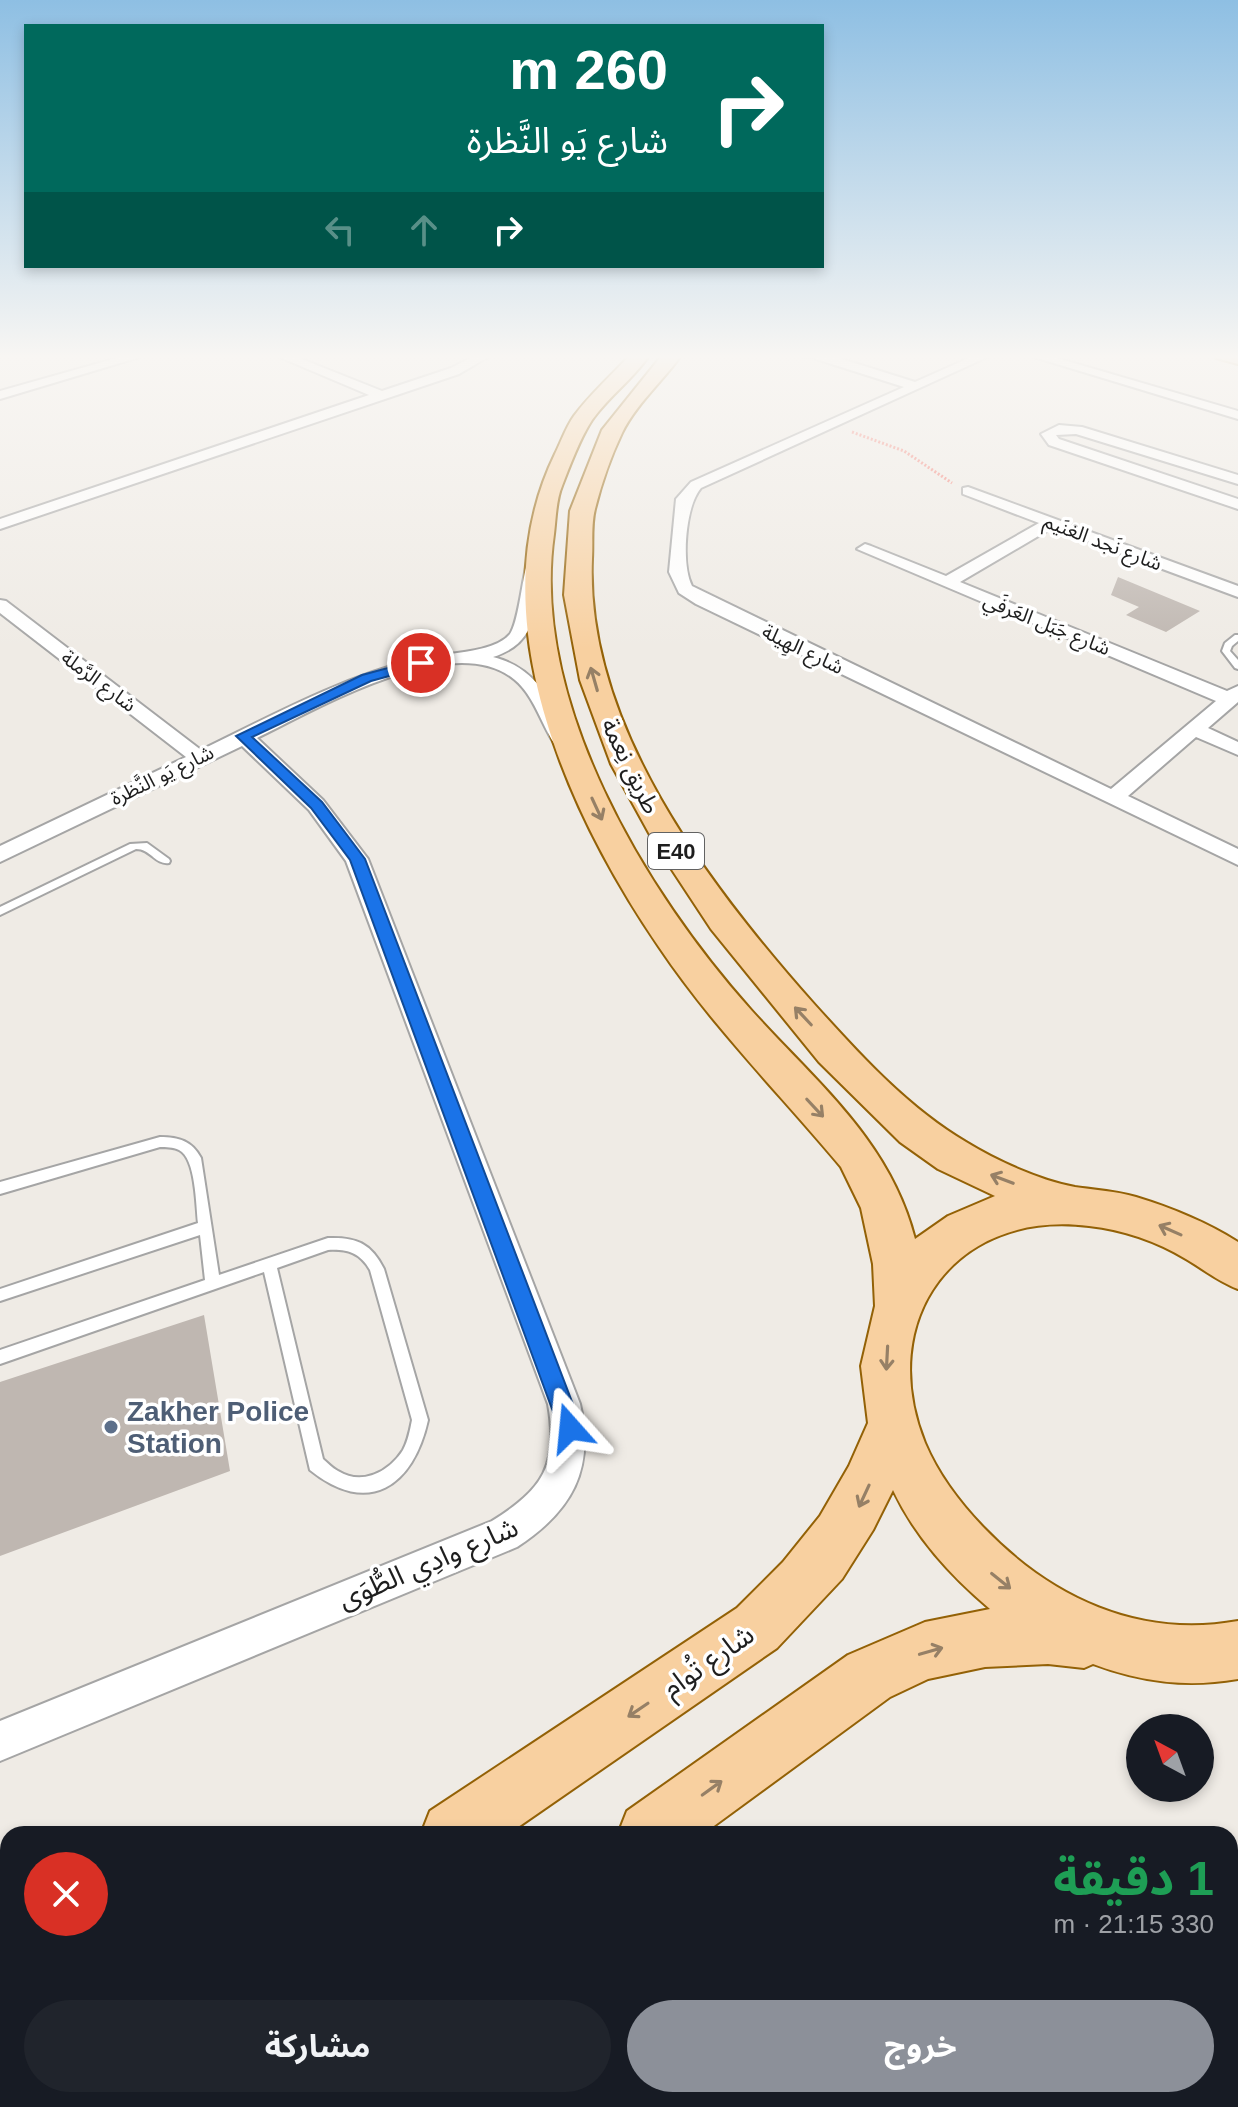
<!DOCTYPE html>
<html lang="ar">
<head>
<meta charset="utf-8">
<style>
  body { margin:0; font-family:Arial,"Noto Sans Arabic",sans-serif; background:#20242c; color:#f1f3f6; direction:rtl; height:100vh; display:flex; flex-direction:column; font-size:30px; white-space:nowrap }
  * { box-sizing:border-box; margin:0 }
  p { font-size:26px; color:#9ea1a6 }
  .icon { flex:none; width:44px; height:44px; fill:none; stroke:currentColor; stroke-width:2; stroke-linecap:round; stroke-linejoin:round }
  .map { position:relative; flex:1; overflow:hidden; direction:ltr }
  .details { position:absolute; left:0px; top:1826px; width:1238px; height:282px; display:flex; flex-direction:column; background:#171b24; border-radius:24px 24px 0 0; box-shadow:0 4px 12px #0003; direction:rtl }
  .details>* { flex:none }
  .guide { position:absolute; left:24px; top:24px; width:800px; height:244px; border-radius:0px; box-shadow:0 4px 12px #0003; direction:rtl; background:#00695c; color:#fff; overflow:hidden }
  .needle { width:52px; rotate:319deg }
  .buttons { position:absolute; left:1126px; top:1714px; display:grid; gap:16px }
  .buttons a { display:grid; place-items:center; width:88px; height:88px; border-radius:50%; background:#171b24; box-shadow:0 4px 12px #0003; font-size:40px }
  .pin { position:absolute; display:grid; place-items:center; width:68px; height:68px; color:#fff; margin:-34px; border:4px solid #fff; border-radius:50%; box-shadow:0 2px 8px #0007 }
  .me { position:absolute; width:88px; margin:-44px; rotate:342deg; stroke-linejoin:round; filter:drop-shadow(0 0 6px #0008) }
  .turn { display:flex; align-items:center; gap:28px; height:168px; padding:0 24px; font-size:36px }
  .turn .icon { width:104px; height:104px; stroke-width:2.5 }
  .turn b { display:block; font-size:56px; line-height:68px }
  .lanes { display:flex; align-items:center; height:76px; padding:0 24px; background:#0003; justify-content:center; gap:40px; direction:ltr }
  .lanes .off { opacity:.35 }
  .round { display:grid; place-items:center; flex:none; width:84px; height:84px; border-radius:42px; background:#20242c }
  .summary { display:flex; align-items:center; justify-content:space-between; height:136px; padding:0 24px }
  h1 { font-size:48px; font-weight:700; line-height:60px; color:#1e9e55 }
  .cta { display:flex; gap:16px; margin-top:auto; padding:16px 24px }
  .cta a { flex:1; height:92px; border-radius:48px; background:#8c9099; color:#fff; font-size:32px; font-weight:700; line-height:92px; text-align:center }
  .cta a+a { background:#20242c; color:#f1f3f6 }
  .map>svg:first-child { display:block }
  .building { fill:#bfb7b1 }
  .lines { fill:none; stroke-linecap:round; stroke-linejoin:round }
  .lane-casing { stroke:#a5a5a5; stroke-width:4 }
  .street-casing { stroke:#a5a5a5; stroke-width:4 }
  .primary-casing { stroke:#936106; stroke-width:4 }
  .path { stroke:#f47b70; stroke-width:3; stroke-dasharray:2 2; stroke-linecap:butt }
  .lane { fill:#fff; fill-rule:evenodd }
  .street { fill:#fff; fill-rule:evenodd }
  .primary { fill:#f8d0a0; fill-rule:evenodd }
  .oneway { stroke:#968066 }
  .route { fill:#1a73e8; stroke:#114b97; stroke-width:2 }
  .service-dot { fill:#5c6f8a; stroke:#fff; stroke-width:3 }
  .labels { text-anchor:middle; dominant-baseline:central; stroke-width:7; stroke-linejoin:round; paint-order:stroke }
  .far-street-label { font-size:20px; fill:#1e1e1e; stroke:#fff }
  .shield { fill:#fff; stroke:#626262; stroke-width:2 }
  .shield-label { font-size:22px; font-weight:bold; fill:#1e1e1e }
  .street-label { font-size:24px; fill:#1e1e1e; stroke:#fff }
  .near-service-label { font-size:28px; font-weight:bold; fill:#4e5e75; stroke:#fff; text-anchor:start }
  .near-street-label { font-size:28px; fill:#1e1e1e; stroke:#fff }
</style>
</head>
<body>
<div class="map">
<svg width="1238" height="2107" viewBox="0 0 1238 2107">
  <rect width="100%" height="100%" fill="#efebe5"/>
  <path class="building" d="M1118,577L1200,611L1166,632L1126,615L1139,607L1111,595Z
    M204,1315L230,1471L0,1556V1382Z"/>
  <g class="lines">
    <defs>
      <path id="lane" d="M777,354H813L823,356L820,358Z
        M1235,635H1238V641L1232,646L1230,651L1238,660V669L1235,668L1222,651L1225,643Z
        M147,843L169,859L170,861L169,863C155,865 151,849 136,849L0,915V907L130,844Z
        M160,1137C179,1137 192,1141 201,1158L219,1275L328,1238C356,1237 371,1243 384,1269L428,1420C413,1487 368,1517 310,1470L264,1272L0,1364V1350L205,1280L200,1235L0,1301V1289L198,1223C196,1206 196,1158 179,1150C173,1147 166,1147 160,1147L0,1194V1182ZM328,1250C348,1249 360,1253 370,1270L412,1420C410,1430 408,1441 403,1450C389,1472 362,1486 338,1471C332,1468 328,1463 323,1459L277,1268Z"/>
      <path id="street" d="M131,354H150L0,399V391Z
        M272,354H289L382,391L451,368L478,354H493L459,374L0,529V519L369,395Z
        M815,354H826L915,382L978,354H994L701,488C685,507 681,564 692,586L1111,789L1216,701L857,549L865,544L871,546L946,576L1039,523L963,494V488L968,487L1238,586V597L1052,528L960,582L1227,691L1238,686V702L1208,728L1238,742V755L1196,737L1128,796L1238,849V865L696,604L679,593L669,572L676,499L691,482L904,387L816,359Z
        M1024,354H1043L1238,411V419Z
        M1059,425L1082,427L1238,475V484L1076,434L1056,435L1059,439L1238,499V509L1049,445L1041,434Z
        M534,563L542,568C533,610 539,642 493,657C537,668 551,702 571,739L568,743H554C541,723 534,696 515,680C454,628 317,709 257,738L323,800L368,859L580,1404C595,1470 572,1511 517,1547L0,1761V1721L492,1521C543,1489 559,1465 548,1404L346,861L309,810L242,746L0,862V846L186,757L0,613V600L6,601L201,750C271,716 340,678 416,659C440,653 494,654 510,634C518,623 522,583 526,568Z"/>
      <path id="primary" d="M631,354H646L648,357C632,380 608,397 592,420C580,438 570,465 562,486C556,500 556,518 554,534C530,701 645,892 752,1011C817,1083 890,1141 915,1239L948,1216L995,1196L938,1169L900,1142L819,1062L711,929L655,844L611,764L580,680L564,595L570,511L602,430L663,354H682C664,380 636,404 622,433C611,456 601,485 595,509C591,524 593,543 592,559C585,725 709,886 814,1004C860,1055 907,1107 966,1142C997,1161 1039,1180 1075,1187C1095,1190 1116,1191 1136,1197C1172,1208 1206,1222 1238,1242V1289C1219,1282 1203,1269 1186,1259C1156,1241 1124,1230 1089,1226C956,1209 875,1319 925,1443C938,1474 960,1503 983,1527C1051,1598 1139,1639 1238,1621V1679C1187,1688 1141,1682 1093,1664L1084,1668L1048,1664L985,1667L928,1679L890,1697L703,1834H618L627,1811L848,1655L925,1622L990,1609C950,1575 916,1538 893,1490L873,1530L842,1579L777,1648L508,1834H421L430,1811L737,1608L783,1562L820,1516L849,1466L868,1423L861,1366L875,1306L873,1264L861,1208L841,1167C780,1094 712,1026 659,947C567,812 477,614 555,454C561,442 566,427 574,416C590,394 613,374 631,354Z
        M1214,354H1238V364L1216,358Z
        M8,2044V2100H35L30,2107H0V2048Z
        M201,2100H281L278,2107H198Z"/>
    </defs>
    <use href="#lane" class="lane-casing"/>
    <use href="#street" class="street-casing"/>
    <use href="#primary" class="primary-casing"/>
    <path class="path" d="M852,432L904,451L952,483"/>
    <use href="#lane" class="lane"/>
    <use href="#street" class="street"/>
    <use href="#primary" class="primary"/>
  </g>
  <defs><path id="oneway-shaft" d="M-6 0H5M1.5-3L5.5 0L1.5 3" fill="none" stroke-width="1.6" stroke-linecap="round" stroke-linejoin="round" transform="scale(2)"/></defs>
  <g class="oneway">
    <use href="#oneway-shaft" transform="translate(594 679) rotate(-106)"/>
    <use href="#oneway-shaft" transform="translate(597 809) rotate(65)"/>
    <use href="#oneway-shaft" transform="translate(803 1016) rotate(-133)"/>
    <use href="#oneway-shaft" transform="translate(815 1108) rotate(47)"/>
    <use href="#oneway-shaft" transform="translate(1002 1179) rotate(-159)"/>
    <use href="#oneway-shaft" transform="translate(1170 1230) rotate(-156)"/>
    <use href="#oneway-shaft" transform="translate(887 1358) rotate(93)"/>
    <use href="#oneway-shaft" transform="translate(864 1496) rotate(115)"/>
    <use href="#oneway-shaft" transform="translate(1001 1581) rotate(39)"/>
    <use href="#oneway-shaft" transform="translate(931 1651) rotate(-16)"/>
    <use href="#oneway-shaft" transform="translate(638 1710) rotate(146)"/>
    <use href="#oneway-shaft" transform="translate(712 1788) rotate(-36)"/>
  </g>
  <linearGradient id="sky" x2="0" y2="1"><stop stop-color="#8ebfe3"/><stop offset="0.55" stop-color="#f8f6f3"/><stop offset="1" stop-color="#f8f6f3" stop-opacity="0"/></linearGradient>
  <rect width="1238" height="649" fill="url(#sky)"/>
  <path class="route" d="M421,659L426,660V666L371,681L252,737L322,802L365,859L582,1428L578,1436L570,1439L562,1436L559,1428L350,860L311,808L236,736L362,675Z"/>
  <circle class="service-dot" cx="111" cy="1427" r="8"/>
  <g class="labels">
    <g class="far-street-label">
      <text transform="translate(1103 542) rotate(21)">شارع نَجد الغنَيم</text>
      <text transform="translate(1047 624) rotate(22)">شارع جَبَل العَرفَي</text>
      <text transform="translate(803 649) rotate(26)">شارع الهِيلة</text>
      <text transform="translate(99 681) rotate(37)">شارع الرَّملة</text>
      <text transform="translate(162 775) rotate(-26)">شارع يَو النَّظرة</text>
    </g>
    <rect class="shield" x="648" y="833" width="56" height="36" rx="6"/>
    <g class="shield-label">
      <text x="676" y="851">E40</text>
    </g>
    <g class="street-label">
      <text transform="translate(631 766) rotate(64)">طريق نِعمة</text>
    </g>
    <g class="near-service-label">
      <text x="127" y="1411">Zakher Police<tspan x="127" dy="32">Station</tspan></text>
    </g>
    <g class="near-street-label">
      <text transform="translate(428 1563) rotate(-23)">شارع وادِي الطُّوَى</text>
      <text transform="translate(708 1661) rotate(-35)">شارع تُوام</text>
    </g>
  </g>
</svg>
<div class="buttons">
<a><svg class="needle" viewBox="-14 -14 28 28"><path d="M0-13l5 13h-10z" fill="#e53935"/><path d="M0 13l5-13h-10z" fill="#9ea1a6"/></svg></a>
</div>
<div class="pin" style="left:421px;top:663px;background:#d93025"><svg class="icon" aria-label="arrive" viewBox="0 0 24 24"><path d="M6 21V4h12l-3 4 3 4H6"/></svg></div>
<svg class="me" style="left:570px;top:1428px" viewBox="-20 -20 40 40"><path d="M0-17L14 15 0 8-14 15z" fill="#1a73e8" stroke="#fff" stroke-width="4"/></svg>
<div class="guide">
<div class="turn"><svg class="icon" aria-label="right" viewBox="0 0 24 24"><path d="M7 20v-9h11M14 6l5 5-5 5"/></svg><div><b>260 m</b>شارع يَو النَّظرة</div></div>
<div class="lanes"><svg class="icon off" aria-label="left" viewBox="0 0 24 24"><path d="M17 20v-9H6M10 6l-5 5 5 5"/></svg><svg class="icon off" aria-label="ahead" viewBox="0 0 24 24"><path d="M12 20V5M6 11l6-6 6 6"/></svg><svg class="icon" aria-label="right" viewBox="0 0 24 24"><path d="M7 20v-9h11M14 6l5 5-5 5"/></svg></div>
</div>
<section class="details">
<div class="summary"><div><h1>1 دقيقة</h1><p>330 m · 21:15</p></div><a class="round" style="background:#d93025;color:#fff"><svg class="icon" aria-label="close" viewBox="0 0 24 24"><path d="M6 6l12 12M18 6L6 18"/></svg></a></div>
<div class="cta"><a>خروج</a><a>مشاركة</a></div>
</section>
</div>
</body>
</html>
